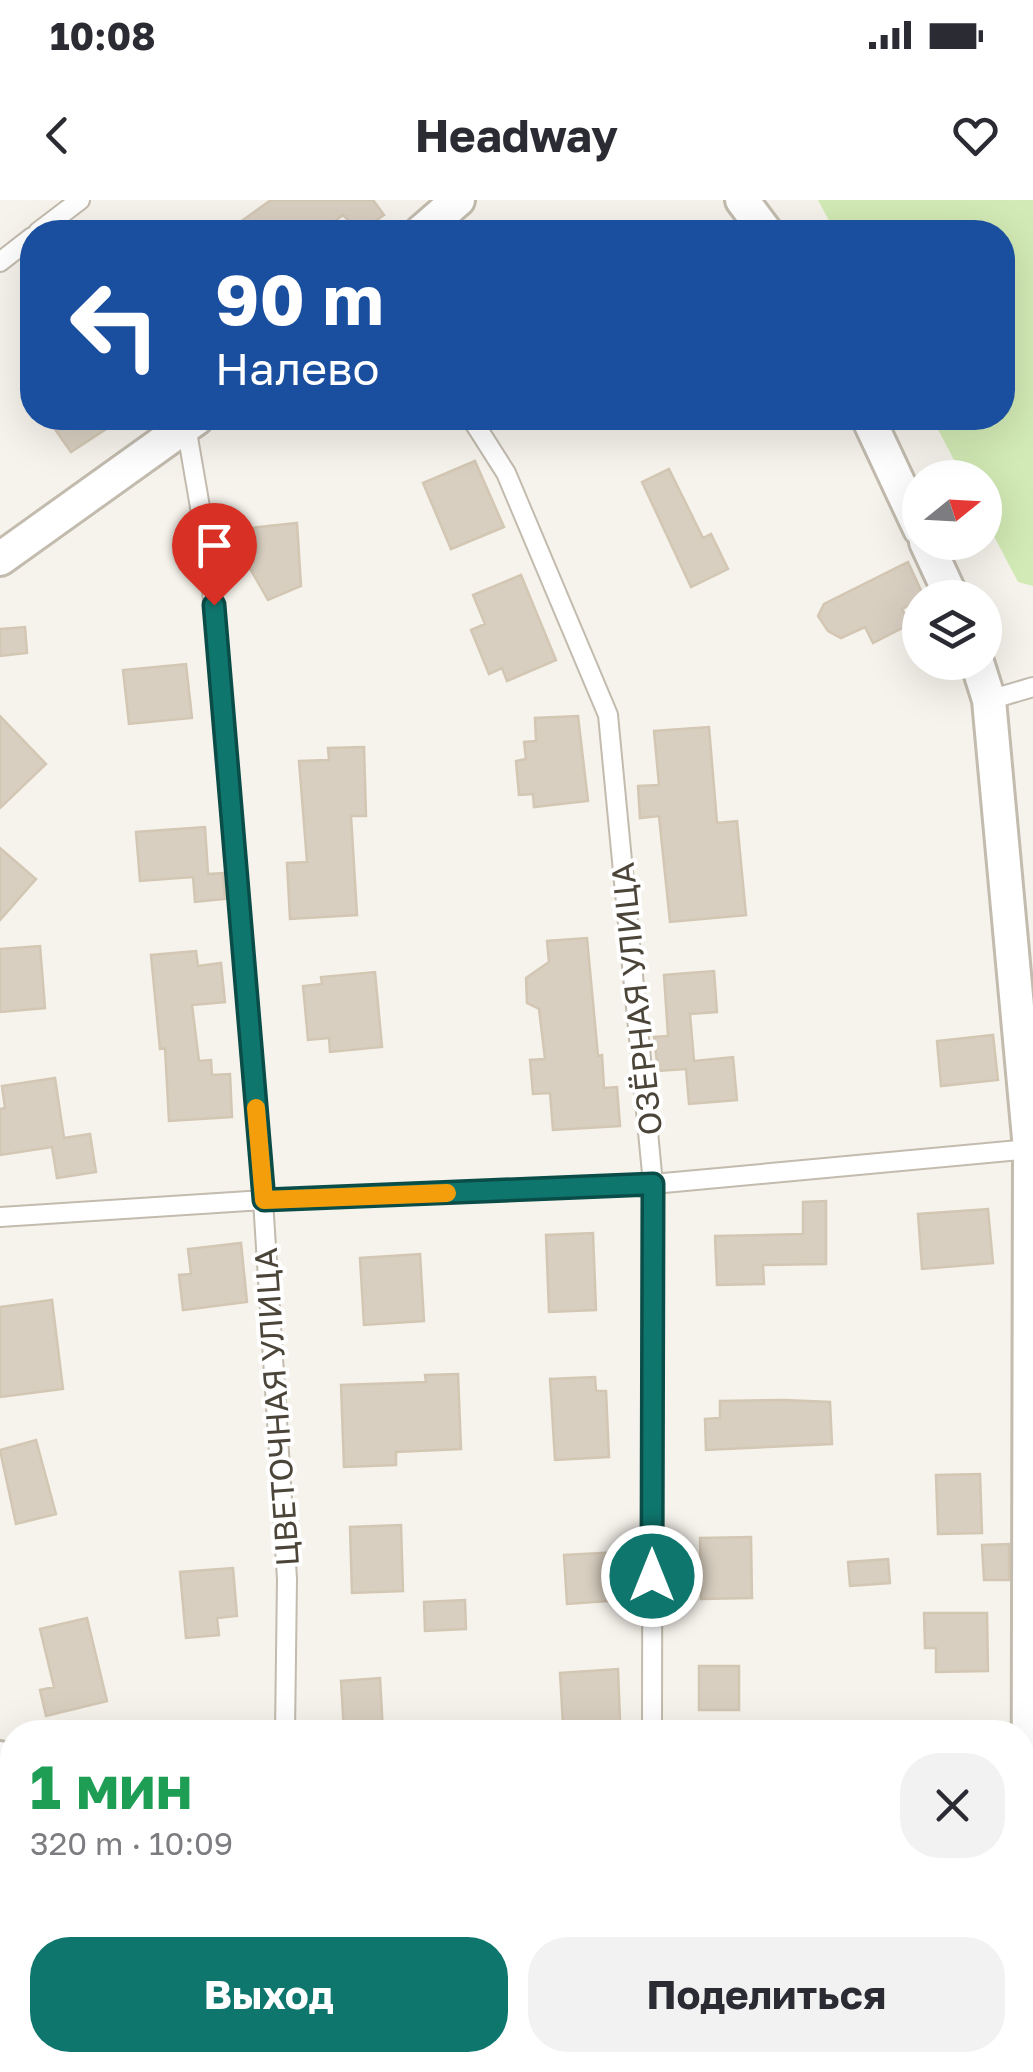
<!DOCTYPE html>
<html lang="ru">
<head>
<meta charset="utf-8">
<style>
  body { margin:0; font-family:"Golos Text",sans-serif; background:#f2f2f3; color:#2b2b33; height:100vh; display:flex; flex-direction:column; font-size:38px; white-space:nowrap }
  * { box-sizing:border-box; margin:0 }
  p { font-size:32px; color:#7c7c81 }
  .icon { flex:none; width:55px; height:55px; fill:none; stroke:currentColor; stroke-width:2; stroke-linecap:round; stroke-linejoin:round }
  .map { position:relative; flex:1; overflow:hidden }
  .sheet { position:absolute; left:0px; top:1520px; width:1035px; height:352px; display:flex; flex-direction:column; background:#fff; border-radius:40px 40px 0 0; box-shadow:0 10px 40px #0002 }
  .sheet>* { flex:none }
  .top-card { position:absolute; left:20px; top:20px; width:995px; height:210px; border-radius:40px; box-shadow:0 10px 40px #0002; background:#1a4fa0; color:#fff; overflow:hidden }
  .needle { width:65px; rotate:72deg }
  .tools { position:absolute; left:902px; top:260px; display:grid; gap:20px }
  .tools a { display:grid; place-items:center; width:100px; height:100px; border-radius:50%; background:#fff; box-shadow:0 10px 40px #0002; font-size:50px }
  .pin { position:absolute; display:grid; place-items:center; width:85px; height:85px; color:#fff; margin:-102px -42px; border-radius:50% 50% 50% 0; rotate:-45deg; box-shadow:0 0 10px #0007 }
  .pin .icon { rotate:45deg }
  .me { position:absolute; width:110px; margin:-55px; rotate:0deg; stroke-linejoin:round; filter:drop-shadow(0 0 8px #0008) }
  .turn { display:flex; align-items:center; gap:35px; height:210px; padding:0 30px; font-size:45px }
  .turn .icon { width:130px; height:130px; stroke-width:2.5 }
  .turn b { display:block; font-size:70px; line-height:85px }
  .round { display:grid; place-items:center; flex:none; width:105px; height:105px; border-radius:40px; background:#f2f2f3 }
  .overview { display:flex; align-items:center; justify-content:space-between; height:170px; padding:0 30px }
  h1 { font-size:60px; font-weight:700; line-height:75px; color:#1e9e55 }
  .action { display:flex; gap:20px; margin-top:auto; padding:20px 30px }
  .action a { flex:1; height:115px; border-radius:40px; background:#0f766e; color:#fff; font-size:40px; font-weight:700; line-height:115px; text-align:center }
  .action a+a { background:#f2f2f3; color:#2b2b33 }
  .status { display:flex; justify-content:space-between; align-items:center; height:70px; padding:0 50px; background:#fff; direction:ltr }
  .status svg { height:28px; fill:currentColor }
  header { display:flex; justify-content:space-between; align-items:center; height:130px; padding:0 30px; background:#fff; font-size:45px; font-weight:700 }
  .map>svg:first-child { display:block }
  .green { fill:#d2eab5 }
  .building { fill:#d8cfc1; stroke:#d3c7b4; stroke-width:2.5 }
  .lines { fill:none; stroke-linecap:round; stroke-linejoin:round }
  .lane-casing { stroke:#c2bbae; stroke-width:22 }
  .street-casing { stroke:#c2bbae; stroke-width:38 }
  .lane { stroke:#fff; stroke-width:18 }
  .street { stroke:#fff; stroke-width:32 }
  .route-casing { stroke:#0a4d48; stroke-width:25 }
  .route { stroke:#0f766e; stroke-width:18 }
  .slow { stroke:#f59e0b; stroke-width:18 }
  .labels { text-anchor:middle; dominant-baseline:central; stroke-width:8; stroke-linejoin:round; paint-order:stroke }
  .street-label { font-size:32px; fill:#4b4439; stroke:#fff }
</style>
</head>
<body>
<div class="status"><b>10:08</b><svg viewBox="0 0 49 12"><path d="M0 12V9h3v3zM5 12V6h3v6zM10 12V3h3v9zM15 12V0h3v12zM26 1h20v11H26zM47 4h2v5h-2z"/></svg></div>
<header><svg class="icon" aria-label="back" viewBox="0 0 24 24"><path d="M15 5l-7 7 7 7"/></svg>Headway<svg class="icon" aria-label="heart" viewBox="0 0 24 24"><path d="M12 20l-8-8c-3-5 5-10 8-4 3-6 11-1 8 4z"/></svg></header>
<div class="map">
<svg width="1033" height="1872" viewBox="0 0 1033 1872">
  <rect width="100%" height="100%" fill="#f6f3ec"/>
  <path class="green" d="M818,0H1033V386L1018,382L985,319V278L963,277L932,218H1002V32H835Z"/>
  <path class="building" d="M271,0H373L384,15L360,32L343,15L320,32H226Z
    M47,218H123L71,252Z
    M475,261L504,327L451,349L423,283Z
    M669,269L703,338L711,334L728,369L691,387L642,282Z
    M297,323L301,386L268,400L248,365L235,367L232,330Z
    M908,362L924,397L902,409L910,424L873,443L865,427L841,438L828,431L818,416L824,404Z
    M521,375L556,460L507,481L502,468L489,474L471,430L485,424L473,395Z
    M25,427L27,453L0,456V429Z
    M186,464L192,518L129,524L123,470Z
    M0,516L46,564L0,608Z
    M578,516L588,601L534,607L533,594L519,595L516,561L526,559L524,542L536,541L535,518Z
    M709,527L717,623L737,621L746,715L670,722L659,616L640,618L638,586L659,585L654,531Z
    M364,547L366,616H351L357,715L290,719L287,663L307,662L299,561L329,560L328,548Z
    M205,627L208,674L223,673L225,699L195,702L193,677L140,681L136,632Z
    M0,648L36,679L0,720Z
    M587,738L598,856L602,855L604,888L617,887L620,926L553,930L550,893L533,894L530,860L545,859L539,809L527,803L526,778L549,762L547,741Z
    M40,746L45,808L0,812V749Z
    M196,751L198,766L221,763L225,802L192,805L199,861L211,860L212,875L230,874L232,917L169,921L165,848L160,849L151,755Z
    M714,771L717,812L690,814L694,861L733,857L737,900L689,904L686,869L658,871L654,837L668,836L664,775Z
    M375,772L382,847L330,852L329,838L308,840L303,786L322,784L321,777Z
    M993,835L998,880L941,886L937,841Z
    M55,878L64,938L90,934L96,972L57,978L52,947L0,955V909L5,908L2,886Z
    M826,1001V1064L763,1065L764,1084L717,1085L715,1036L803,1034V1002Z
    M988,1009L993,1063L922,1069L918,1014Z
    M593,1033L596,1110L549,1112L546,1035Z
    M241,1043L247,1102L183,1110L179,1075L191,1074L188,1049Z
    M420,1054L424,1121L364,1125L360,1058Z
    M52,1100L63,1189L0,1197V1107Z
    M458,1174L461,1249L396,1252V1265L344,1267L341,1185L426,1182L425,1175Z
    M595,1177L596,1191H606L609,1257L555,1260L550,1179Z
    M785,1200L830,1202L832,1244L706,1250L705,1219L720,1218V1201Z
    M36,1240L56,1314L16,1324L0,1250Z
    M980,1274L982,1333L938,1334L936,1275Z
    M401,1325L403,1391L352,1393L350,1327Z
    M751,1337L752,1398L701,1399L700,1338Z
    M1009,1344V1380H984L982,1345Z
    M619,1352L622,1400L567,1404L564,1355Z
    M888,1359L890,1383L850,1386L848,1362Z
    M233,1368L237,1416L217,1418L219,1435L186,1438L180,1372Z
    M465,1400L466,1429L425,1431L424,1402Z
    M924,1413H987L988,1471L936,1472V1448H925Z
    M87,1418L107,1501L46,1516L40,1490L54,1487L40,1429Z
    M699,1466H739V1510H699Z
    M618,1469L620,1521L563,1524L560,1473Z
    M380,1478L383,1532H344L341,1481Z"/>
  <g class="lines">
    <defs>
      <path id="lane" d="M38,32L80,0
        M0,62L32,37
        M471,218L506,273L608,515L653,984L652,1532
        M186,226L210,365L263,1000L287,1379L285,1532
        M989,500L1033,487
        M0,1017L263,1000L653,984L1030,949
        M279,1872V1860
        M651,1872V1860"/>
      <path id="street" d="M742,0L766,32
        M421,32L458,0
        M868,218L920,329
        M926,342L952,398
        M0,359L197,218
        M977,462L989,500L1030,949L1028,1872
        M0,1558L12,1627
        M57,1860L62,1872"/>
    </defs>
    <use href="#lane" class="lane-casing"/>
    <use href="#street" class="street-casing"/>
    <use href="#lane" class="lane"/>
    <use href="#street" class="street"/>
  </g>
  <g class="lines">
    <defs>
      <path id="route" d="M214,405L264,1000L653,984L652,1376"/>
    </defs>
    <use href="#route" class="route-casing"/>
    <use href="#route" class="route"/>
    <path class="slow" d="M256,908L264,1000L447,993"/>
  </g>
  <g class="labels">
    <g class="street-label">
      <text transform="translate(636 799) rotate(-96)">ОЗЁРНАЯ УЛИЦА</text>
      <text transform="translate(276 1207) rotate(-94)">ЦВЕТОЧНАЯ УЛИЦА</text>
    </g>
  </g>
</svg>
<div class="tools">
<a><svg class="needle" viewBox="-14 -14 28 28"><path d="M0-13l5 13h-10z" fill="#e53935"/><path d="M0 13l5-13h-10z" fill="#7c7c81"/></svg></a>
<a><svg class="icon" aria-label="layers" viewBox="0 0 24 24"><path d="M12 4l9 5-9 5-9-5zM3 14l9 5 9-5"/></svg></a>
</div>
<div class="pin" style="left:214px;top:405px;background:#d93025"><svg class="icon" aria-label="arrive" viewBox="0 0 24 24"><path d="M6 21V4h12l-3 4 3 4H6"/></svg></div>
<svg class="me" style="left:652px;top:1376px" viewBox="-20 -20 40 40"><circle r="17" fill="#0f766e" stroke="#fff" stroke-width="3"/><path d="M0-11L8 9 0 5-8 9z" fill="#fff"/></svg>
<div class="top-card">
<div class="turn"><svg class="icon" aria-label="left" viewBox="0 0 24 24"><path d="M17 20v-9H6M10 6l-5 5 5 5"/></svg><div><b>90 m</b>Налево</div></div>
</div>
<section class="sheet">
<div class="overview"><div><h1>1 мин</h1><p>320 m · 10:09</p></div><a class="round"><svg class="icon" aria-label="close" viewBox="0 0 24 24"><path d="M6 6l12 12M18 6L6 18"/></svg></a></div>
<div class="action"><a>Выход</a><a>Поделиться</a></div>
</section>
</div>
</body>
</html>
